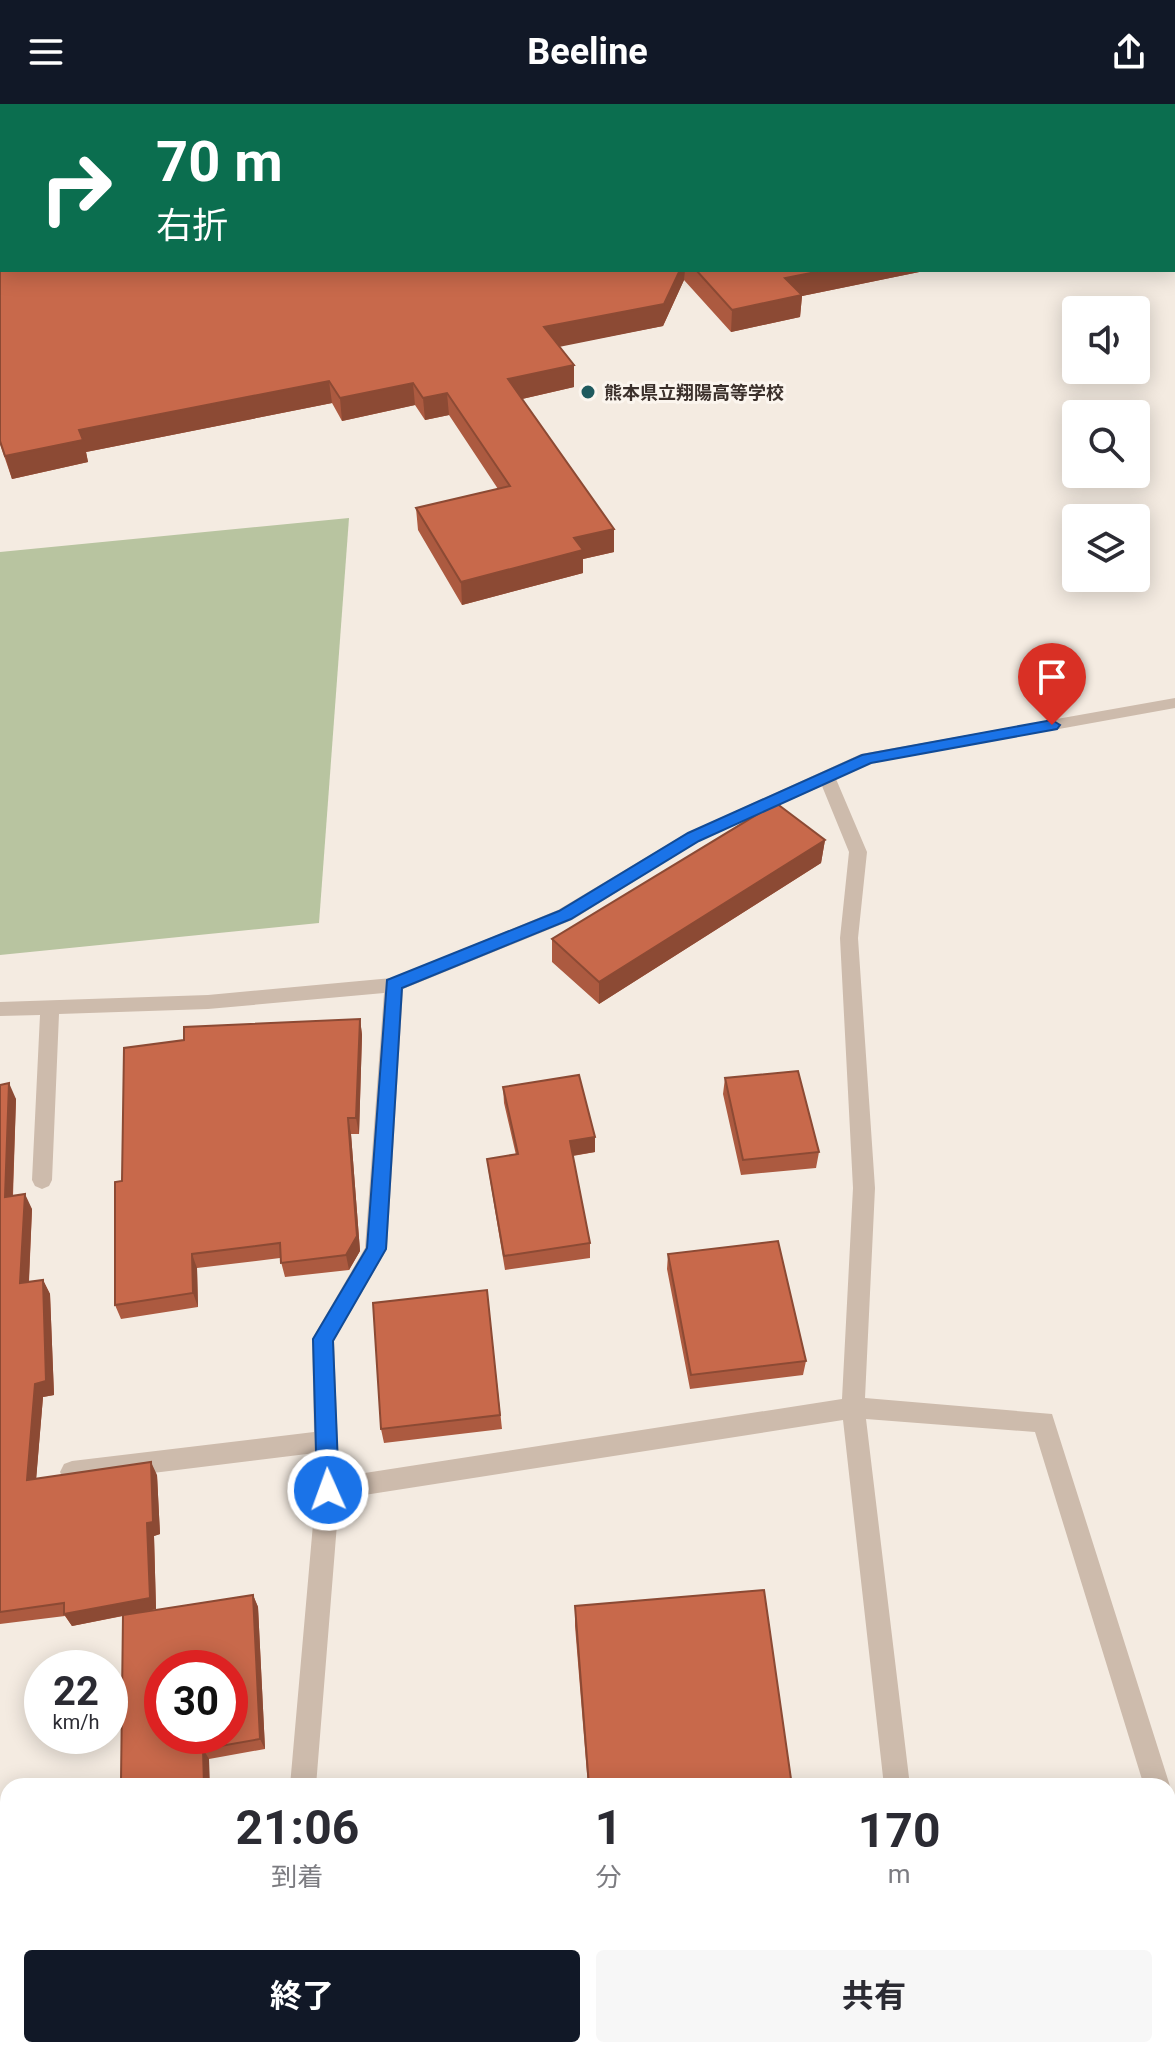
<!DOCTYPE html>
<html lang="ja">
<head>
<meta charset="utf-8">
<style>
  body { margin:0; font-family:Roboto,"Noto Sans JP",sans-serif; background:#f7f7f7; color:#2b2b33; height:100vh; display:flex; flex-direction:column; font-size:30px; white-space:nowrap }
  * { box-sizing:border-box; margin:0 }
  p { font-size:26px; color:#7c7c81 }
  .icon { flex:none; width:44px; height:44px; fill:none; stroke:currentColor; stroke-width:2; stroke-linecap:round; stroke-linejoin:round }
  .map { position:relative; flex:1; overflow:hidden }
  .side { position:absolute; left:0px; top:1674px; width:1176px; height:280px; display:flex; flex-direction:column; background:#fff; border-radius:24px 24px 0 0; box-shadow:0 4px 20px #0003 }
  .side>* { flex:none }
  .guide { position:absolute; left:0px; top:0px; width:1176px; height:168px; box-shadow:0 4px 20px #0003; background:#0b6e4f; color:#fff; overflow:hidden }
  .fabs { position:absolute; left:1062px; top:192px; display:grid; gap:16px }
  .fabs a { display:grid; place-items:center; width:88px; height:88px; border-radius:8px; background:#fff; box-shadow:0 4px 20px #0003; font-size:40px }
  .speed { position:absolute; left:24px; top:1546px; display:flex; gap:16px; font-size:40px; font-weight:700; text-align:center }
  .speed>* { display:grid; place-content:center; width:104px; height:104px; border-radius:50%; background:#fff; box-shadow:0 4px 20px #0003; line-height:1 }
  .speed small { font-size:20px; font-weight:400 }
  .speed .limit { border:12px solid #d22; background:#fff; color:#111 }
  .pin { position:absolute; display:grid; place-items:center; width:68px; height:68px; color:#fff; margin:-82px -34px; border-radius:50% 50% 50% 0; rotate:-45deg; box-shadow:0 0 8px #0007 }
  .pin .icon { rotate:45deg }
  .me { position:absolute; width:88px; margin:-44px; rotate:358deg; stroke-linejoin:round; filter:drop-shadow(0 0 6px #0008) }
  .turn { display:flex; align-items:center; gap:28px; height:168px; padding:0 24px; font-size:36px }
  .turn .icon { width:104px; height:104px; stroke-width:2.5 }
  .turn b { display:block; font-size:56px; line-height:68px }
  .eta { display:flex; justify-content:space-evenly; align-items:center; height:136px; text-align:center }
  .eta b { font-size:48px; font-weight:700; line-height:56px }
  .primary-button { display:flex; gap:16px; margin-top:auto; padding:16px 24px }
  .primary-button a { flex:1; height:92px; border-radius:8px; background:#111827; color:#fff; font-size:32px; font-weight:700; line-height:92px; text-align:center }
  .primary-button a+a { background:#f7f7f7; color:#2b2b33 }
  header { display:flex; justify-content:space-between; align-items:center; height:104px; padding:0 24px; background:#111827; color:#fff; font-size:36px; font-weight:700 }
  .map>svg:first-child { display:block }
  .green { fill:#b8c4a0 }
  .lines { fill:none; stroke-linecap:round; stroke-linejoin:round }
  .minor { fill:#cdbbac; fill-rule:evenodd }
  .wall { fill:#ac5a40 }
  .shaded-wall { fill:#8c4a34 }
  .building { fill:#c8694b; stroke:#8c4a34; stroke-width:2; fill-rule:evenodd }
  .route { fill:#1a73e8; stroke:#114b97; stroke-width:2 }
  .poi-dot { fill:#1f5a5e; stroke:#fbf5ee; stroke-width:3 }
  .labels { text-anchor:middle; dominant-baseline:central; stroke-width:6; stroke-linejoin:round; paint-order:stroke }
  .far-poi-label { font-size:18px; font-weight:bold; fill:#3b302b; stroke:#fbf5ee; text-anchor:start }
</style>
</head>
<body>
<header><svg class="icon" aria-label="menu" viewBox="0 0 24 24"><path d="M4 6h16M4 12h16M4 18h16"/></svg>Beeline<svg class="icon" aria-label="share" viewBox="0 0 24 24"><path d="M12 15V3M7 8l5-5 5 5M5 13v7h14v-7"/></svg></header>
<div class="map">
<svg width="1175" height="1954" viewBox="0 0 1175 1954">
  <rect width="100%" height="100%" fill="#f4ebe1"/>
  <path class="green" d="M349,414L319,819L0,851V448Z"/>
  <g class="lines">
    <path class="minor" d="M0,37H2V43H0Z
      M1175,594V604L871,659L836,675L867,748L858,834L875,1084L865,1294L1052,1310L1170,1682L1168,1688V1682H1144L1035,1328L866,1315L910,1682H884L843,1316L339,1395L316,1682H290L316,1386L315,1349L72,1379L64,1376L60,1368L64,1360L72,1357L314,1328L312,1235L365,1144L384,889L208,905L59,910L52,1076L49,1082L42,1085L35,1082L32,1076L40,911L0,912V898L208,891L392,874L558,806L687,729L861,650ZM822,682L849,748L840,834L853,1084L842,1295L339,1373L334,1236L387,1145L403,885L572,816L699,737Z
      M1168,1704L1175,1706V1748L1168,1750Z
      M8,1917L9,1946L0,1948V1918Z
      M276,1946H306L307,1954H277Z
      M925,1946H955L957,1954H927Z"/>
  </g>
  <path class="wall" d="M0,60L2,166H929L802,192L800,213L731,228L684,176L663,222L559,242L574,261V283L522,295L614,448L583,455V469L462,501L418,426L416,404L498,385L449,311L425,316L415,301L342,317L332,299L86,348L88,358L12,375L0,340Z
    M825,736L821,759L599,900L552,858V835Z
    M360,915L362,931L359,1030H351L360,1147L349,1166L285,1173L280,1154L197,1164L198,1203L121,1215L115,1201L122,1077Z
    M725,974L819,1048L816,1064L741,1071L723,990Z
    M0,981L16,995L13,1092L32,1105L29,1178L43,1176L50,1190L54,1291L43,1293L36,1375L157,1371L160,1430L154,1432L156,1505L139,1509L253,1491L258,1503L265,1645L209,1655L121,1677L123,1512L72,1522L65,1512L0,1520Z
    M503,983L595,1033V1048L573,1052L590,1139V1154L505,1166L489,1070L487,1055L516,1051L504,999Z
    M668,1150L806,1257L803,1271L690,1285L667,1165Z
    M487,1186L502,1325L384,1339L381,1325Z
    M575,1502L792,1682H588L575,1522Z
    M8,1714V1910L0,1911V1715Z"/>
  <path class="shaded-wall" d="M680,166H685L684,176L663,222L544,246V223Z
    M826,166H929L802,192L800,213L731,228L732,206L785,174Z
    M574,261V283L509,298L508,275Z
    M329,277L332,299L86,348L88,358L12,375L5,352L79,326Z
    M413,279L415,301L342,317L340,294Z
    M447,289L449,311L425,316L423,294Z
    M614,425V448L583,455V469L462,501L461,478L574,434Z
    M825,736L821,759L599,900V878Z
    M360,915L362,931L359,1030L356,1014Z
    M9,979L16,995L12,1108L5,1093Z
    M348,1014L351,1030L360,1147L349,1166L346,1151Z
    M595,1033V1048L570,1052V1037Z
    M25,1090L32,1105L28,1194L20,1179Z
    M192,1150L197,1164L198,1203L193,1189Z
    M43,1176L50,1190L54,1291L43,1293L35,1389L27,1376Z
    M151,1358L157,1371L160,1430L154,1432L156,1505L72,1522L64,1510L147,1419Z
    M253,1491L258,1503L265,1645L260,1635Z
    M203,1645L209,1655L210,1682H204Z"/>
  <path class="building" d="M435,0H938L941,2H436Z
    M0,60H2V166H680L664,200L544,223L574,261L508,275L614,425L574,434L583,446L461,478L416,404L510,382L447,289L423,294L413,279L340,294L329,277L79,326L83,336L5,352L0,337Z
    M1174,85L1175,86L1174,131Z
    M696,166H826L785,174L802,191L732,206Z
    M776,699L825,736L599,878L552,835Z
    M360,915L356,1014H348L357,1132L346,1151L281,1159L280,1139L192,1150L193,1189L115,1201V1078L122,1077L124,944L184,936V923Z
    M798,967L819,1048L743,1056L725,974Z
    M579,971L595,1033L570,1037L590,1139L504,1152L487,1055L518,1050L503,983Z
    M9,979L5,1093L25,1090L20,1179L43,1176L46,1277L35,1280L27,1376L151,1358L153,1418L147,1419L150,1494L64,1510V1499L0,1508V981Z
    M778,1137L806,1257L691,1271L668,1150Z
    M487,1186L500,1311L381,1325L373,1199Z
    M764,1486L792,1682H589L575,1502Z
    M253,1491L260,1635L203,1645L204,1682H76L121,1677L123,1511ZM162,1564H230V1632H162Z
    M8,1714V1903L0,1904V1715Z"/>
  <path class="route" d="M1052,616L1060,621L1057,625L871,659L699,737L571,815L402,884L386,1145L333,1237L339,1386L335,1393L328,1396L320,1393L317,1386L313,1235L367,1144L387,876L559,807L688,729L862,651Z"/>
  <circle class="poi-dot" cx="588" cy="288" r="8"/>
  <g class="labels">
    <g class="far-poi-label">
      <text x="604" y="288">熊本県立翔陽高等学校</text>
    </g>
  </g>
</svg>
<div class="fabs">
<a><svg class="icon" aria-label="sound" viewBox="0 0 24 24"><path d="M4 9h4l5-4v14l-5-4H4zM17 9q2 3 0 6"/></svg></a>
<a><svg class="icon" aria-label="search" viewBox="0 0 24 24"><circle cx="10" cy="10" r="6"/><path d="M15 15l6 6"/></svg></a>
<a><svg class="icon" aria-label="layers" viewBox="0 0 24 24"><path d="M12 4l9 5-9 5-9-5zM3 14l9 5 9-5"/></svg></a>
</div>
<div class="speed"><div>22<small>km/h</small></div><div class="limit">30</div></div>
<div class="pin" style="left:1052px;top:621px;background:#d93025"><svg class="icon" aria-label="arrive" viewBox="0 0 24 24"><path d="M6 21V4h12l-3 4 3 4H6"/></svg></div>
<svg class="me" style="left:328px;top:1386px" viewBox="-20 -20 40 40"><circle r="17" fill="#1a73e8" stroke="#fff" stroke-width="3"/><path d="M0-11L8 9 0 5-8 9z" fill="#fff"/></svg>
<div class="guide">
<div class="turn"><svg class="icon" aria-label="right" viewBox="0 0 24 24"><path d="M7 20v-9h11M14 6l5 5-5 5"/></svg><div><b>70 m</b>右折</div></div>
</div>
<section class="side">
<div class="eta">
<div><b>21:06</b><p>到着</p></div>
<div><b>1</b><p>分</p></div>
<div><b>170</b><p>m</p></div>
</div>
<div class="primary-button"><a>終了</a><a>共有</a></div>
</section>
</div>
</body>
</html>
